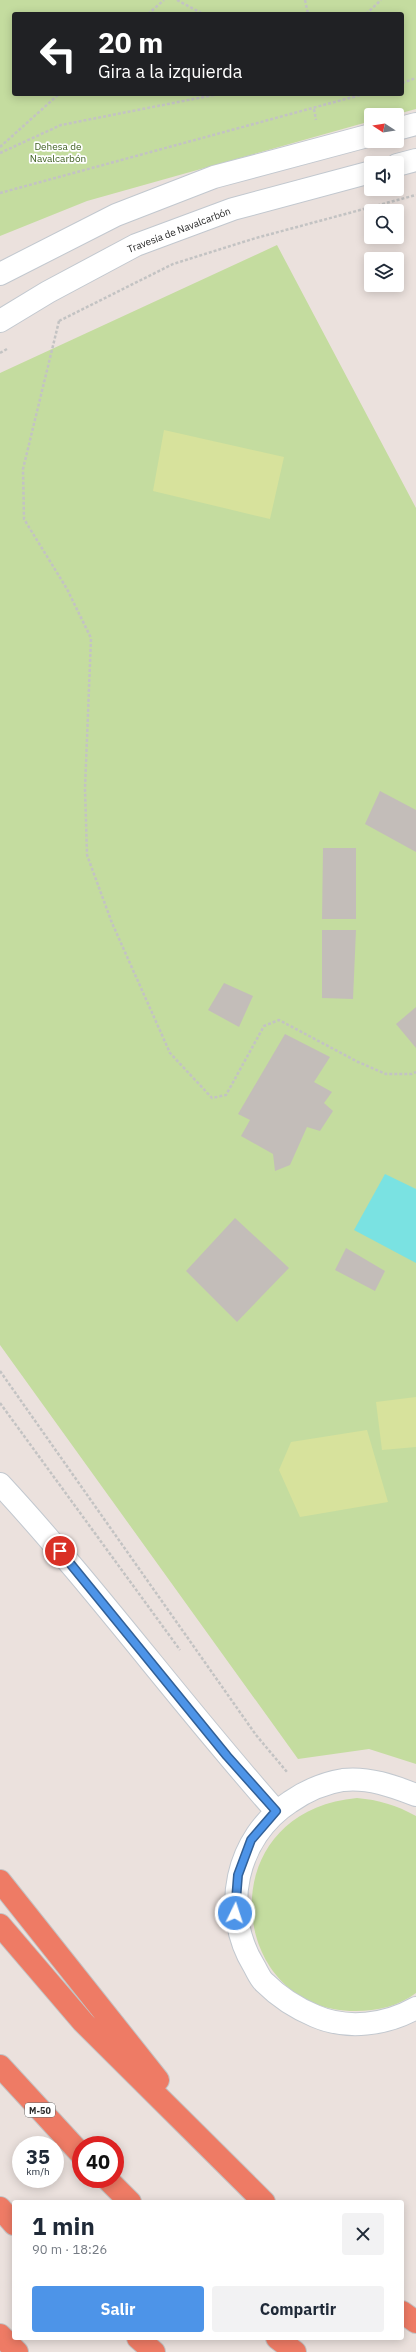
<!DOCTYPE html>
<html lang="es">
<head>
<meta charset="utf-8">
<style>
  body { margin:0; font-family:"IBM Plex Sans",sans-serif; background:#f2f2f3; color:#1f2937; height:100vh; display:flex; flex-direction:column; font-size:15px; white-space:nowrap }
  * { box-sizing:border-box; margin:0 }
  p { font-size:13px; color:#747a83 }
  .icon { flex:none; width:22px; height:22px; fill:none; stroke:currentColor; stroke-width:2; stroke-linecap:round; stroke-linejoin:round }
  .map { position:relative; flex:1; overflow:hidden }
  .details { position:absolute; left:12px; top:2200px; width:392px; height:140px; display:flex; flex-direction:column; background:#fff; border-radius:4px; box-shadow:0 2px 10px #0003 }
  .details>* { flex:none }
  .top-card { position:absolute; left:12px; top:12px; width:392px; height:84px; border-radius:4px; box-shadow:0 2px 10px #0003; background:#202124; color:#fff; overflow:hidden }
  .needle { width:26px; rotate:282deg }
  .fabs { position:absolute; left:364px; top:108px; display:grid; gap:8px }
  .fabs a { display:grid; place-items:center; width:40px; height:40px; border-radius:4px; background:#fff; box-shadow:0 2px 10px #0003; font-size:20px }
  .speed { position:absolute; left:12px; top:2136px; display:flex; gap:8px; font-size:20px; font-weight:700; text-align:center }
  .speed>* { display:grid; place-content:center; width:52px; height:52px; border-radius:50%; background:#fff; box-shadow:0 2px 10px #0003; line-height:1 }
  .speed small { font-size:10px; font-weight:400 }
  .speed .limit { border:6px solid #d22; background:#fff; color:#111 }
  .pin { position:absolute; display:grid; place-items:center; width:34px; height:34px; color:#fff; margin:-17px; border:2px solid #fff; border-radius:50%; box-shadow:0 1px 4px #0007 }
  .me { position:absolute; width:44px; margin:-22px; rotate:4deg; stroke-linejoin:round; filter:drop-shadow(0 0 3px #0008) }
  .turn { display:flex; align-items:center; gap:14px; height:84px; padding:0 20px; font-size:18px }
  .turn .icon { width:52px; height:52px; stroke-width:2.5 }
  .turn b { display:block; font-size:28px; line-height:34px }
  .round { display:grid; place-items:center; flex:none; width:42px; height:42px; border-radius:4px; background:#f2f2f3 }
  .head { display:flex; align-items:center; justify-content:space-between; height:68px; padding:0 20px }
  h1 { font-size:24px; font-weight:700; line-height:30px }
  .cta { display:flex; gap:8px; margin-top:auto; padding:8px 20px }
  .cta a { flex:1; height:46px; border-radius:4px; background:#4d94e8; color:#fff; font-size:16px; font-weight:700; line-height:46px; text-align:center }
  .cta a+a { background:#f2f2f3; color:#1f2937 }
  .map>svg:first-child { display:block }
  .green { fill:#c4dc9f; fill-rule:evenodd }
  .pitch { fill:#d7e29c }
  .water { fill:#7ae2e2 }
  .building { fill:#c3bdb9 }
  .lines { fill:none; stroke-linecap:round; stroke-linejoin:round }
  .secondary-casing { stroke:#c2c8cf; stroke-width:24 }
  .highway-casing { stroke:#c3c3c3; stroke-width:24 }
  .path { stroke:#c3c3c3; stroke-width:2.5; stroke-dasharray:3 2; stroke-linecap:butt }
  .secondary { stroke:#fff; stroke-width:22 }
  .highway { stroke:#ee7b65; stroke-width:22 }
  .route-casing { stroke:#326097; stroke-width:10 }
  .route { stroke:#4d94e8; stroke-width:7 }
  .labels { text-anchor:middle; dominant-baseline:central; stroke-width:3.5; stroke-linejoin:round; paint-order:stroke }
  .shield { fill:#fff; stroke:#6a6a6a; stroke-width:1 }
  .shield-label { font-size:9px; font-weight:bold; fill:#2a2a2a }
  .park-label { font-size:10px; fill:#3f6021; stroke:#fff }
  .street-label { font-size:10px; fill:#2a2a2a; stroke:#fff }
</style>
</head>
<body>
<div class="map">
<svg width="416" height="2352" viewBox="0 0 416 2352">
  <rect width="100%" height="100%" fill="#ebe1dd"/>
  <path class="green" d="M0,0H416V109L394,115H371V121L87,201L0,236ZM14,14H402V94H14Z
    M277,245L416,508V1764L369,1749L298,1759L0,1345V373Z
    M357,1798C379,1800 396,1805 416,1816V1993C399,2006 377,2011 356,2011C227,2012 207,1812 357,1798Z"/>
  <path class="pitch" d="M164,430L284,457L270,519L153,491Z
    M416,1397V1447L382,1450L376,1402Z
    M367,1430L388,1502L300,1517L279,1470L291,1442Z"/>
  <path class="water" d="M385,1174L416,1189V1263L354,1230Z"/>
  <path class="building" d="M380,791L416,810V852L365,824Z
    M323,848H356V919H322Z
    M322,930H356L353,999L322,998Z
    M224,983L253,996L239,1027L208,1010Z
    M416,1007V1048L396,1024Z
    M285,1034L330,1057L314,1082L332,1092L324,1103L333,1111L320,1131L307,1127L290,1165L275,1171L273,1154L241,1136L250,1120L238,1114Z
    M235,1218L289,1268L237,1322L186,1271Z
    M346,1248L385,1271L375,1291L335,1270Z"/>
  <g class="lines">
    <defs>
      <path id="secondary" d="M397,129L416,124
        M397,165L416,160
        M0,274L116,215L214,177L371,135
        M0,321L48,292L136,245L233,209L371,172
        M0,1484C97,1589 181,1704 276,1811
        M416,1795C393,1786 368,1777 343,1780C324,1783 306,1791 290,1802C236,1837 220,1911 254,1966C257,1971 260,1979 265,1983C280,1998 296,2008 315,2016C347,2030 386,2025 416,2008"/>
      <path id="highway" d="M0,1881L158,2080
        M0,1925L83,2022L264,2202
        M0,2066L81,2154
        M107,2179L130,2202
        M0,2208L14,2224
        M402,2312L416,2322
        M0,2335L17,2352
        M138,2338L154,2352
        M277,2338L295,2352"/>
    </defs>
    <use href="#secondary" class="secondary-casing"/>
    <use href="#highway" class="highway-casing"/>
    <path class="path" d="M177,0L203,14
      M305,0L308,14
      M148,14L164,0
      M366,14L381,0
      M402,83L416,78
      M314,109L316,120
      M0,147L59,94
      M0,153L61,125L219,94
      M0,193L364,94
      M59,321L23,469L24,519L67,589L91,638L85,788L87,855L112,923L170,1053L212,1098L226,1095L264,1026L279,1020L358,1062L386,1074H412L416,1072
      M59,321L173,264L256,238L416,195
      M0,353L7,349
      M0,1371L256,1735L287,1772
      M0,1403L180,1650"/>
    <use href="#secondary" class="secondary"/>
    <use href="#highway" class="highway"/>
  </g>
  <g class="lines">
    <defs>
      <path id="route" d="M60,1551L227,1756L276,1811L251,1840L238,1875L235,1913"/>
    </defs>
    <use href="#route" class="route-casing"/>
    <use href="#route" class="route"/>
  </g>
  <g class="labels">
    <rect class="shield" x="25" y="2103" width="30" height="14" rx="3"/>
    <g class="shield-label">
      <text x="40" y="2110">M-50</text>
    </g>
    <g class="park-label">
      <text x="58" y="146">Dehesa de<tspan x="58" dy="12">Navalcarbón</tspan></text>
    </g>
    <g class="street-label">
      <text transform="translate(179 230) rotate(-21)">Travesía de Navalcarbón</text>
    </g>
  </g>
</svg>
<div class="fabs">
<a><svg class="needle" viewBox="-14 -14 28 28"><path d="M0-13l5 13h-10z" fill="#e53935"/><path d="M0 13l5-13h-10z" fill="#747a83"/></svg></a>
<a><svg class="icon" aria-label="sound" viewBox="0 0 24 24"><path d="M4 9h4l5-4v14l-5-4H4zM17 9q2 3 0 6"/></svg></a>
<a><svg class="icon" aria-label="search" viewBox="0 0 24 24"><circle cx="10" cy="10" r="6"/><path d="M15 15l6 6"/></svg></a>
<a><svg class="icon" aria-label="layers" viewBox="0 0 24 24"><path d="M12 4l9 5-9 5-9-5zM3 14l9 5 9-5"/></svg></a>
</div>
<div class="speed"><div>35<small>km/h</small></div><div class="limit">40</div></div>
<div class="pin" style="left:60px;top:1551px;background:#d93025"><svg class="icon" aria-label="arrive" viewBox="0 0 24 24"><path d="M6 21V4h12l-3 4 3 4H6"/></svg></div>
<svg class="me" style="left:235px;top:1913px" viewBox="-20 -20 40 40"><circle r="17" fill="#4d94e8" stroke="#fff" stroke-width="3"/><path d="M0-11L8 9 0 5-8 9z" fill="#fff"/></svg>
<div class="top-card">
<div class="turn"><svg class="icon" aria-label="left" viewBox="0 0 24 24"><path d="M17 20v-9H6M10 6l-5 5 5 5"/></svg><div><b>20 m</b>Gira a la izquierda</div></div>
</div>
<section class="details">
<div class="head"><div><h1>1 min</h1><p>90 m · 18:26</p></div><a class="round"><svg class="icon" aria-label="close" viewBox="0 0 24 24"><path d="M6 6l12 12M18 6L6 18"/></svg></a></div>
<div class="cta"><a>Salir</a><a>Compartir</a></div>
</section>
</div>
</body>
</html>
